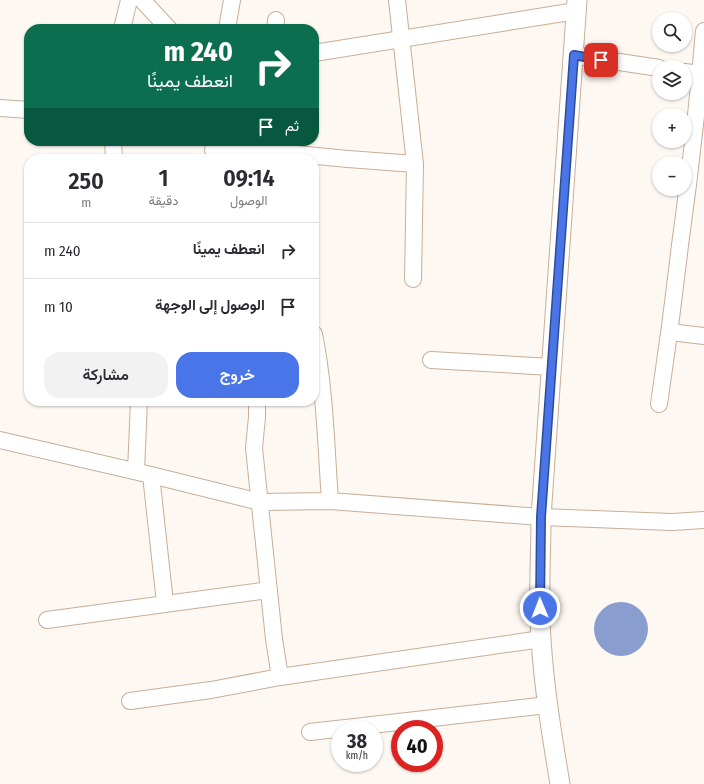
<!DOCTYPE html>
<html lang="ar">
<head>
<meta charset="utf-8">
<style>
  body { margin:0; font-family:"Fira Sans Condensed",Vazirmatn,sans-serif; background:#f2f2f3; color:#2b2b33; direction:rtl; height:100vh; display:flex; flex-direction:column; font-size:15px; white-space:nowrap }
  * { box-sizing:border-box; margin:0 }
  p { font-size:13px; color:#7c7c81 }
  .icon { flex:none; width:22px; height:22px; fill:none; stroke:currentColor; stroke-width:2; stroke-linecap:round; stroke-linejoin:round }
  .map { position:relative; flex:1; overflow:hidden; direction:ltr }
  .sheet { position:absolute; left:24px; top:154px; width:295px; height:252px; display:flex; flex-direction:column; background:#fff; border-radius:16px; box-shadow:0 1px 3px #0004; direction:rtl }
  .sheet>* { flex:none }
  .guide { position:absolute; left:24px; top:24px; width:295px; height:122px; border-radius:16px; box-shadow:0 1px 3px #0004; direction:rtl; background:#0b6e4f; color:#fff; overflow:hidden }
  .fabs { position:absolute; left:652px; top:12px; display:grid; gap:8px }
  .fabs a { display:grid; place-items:center; width:40px; height:40px; border-radius:50%; background:#fff; box-shadow:0 1px 3px #0004; font-size:20px }
  .speed { position:absolute; left:331px; top:720px; display:flex; gap:8px; font-size:20px; font-weight:700; text-align:center }
  .speed>* { display:grid; place-content:center; width:52px; height:52px; border-radius:50%; background:#fff; box-shadow:0 1px 3px #0004; line-height:1 }
  .speed small { font-size:10px; font-weight:400 }
  .speed .limit { border:6px solid #d22; background:#fff; color:#111 }
  .pin { position:absolute; display:grid; place-items:center; width:34px; height:34px; color:#fff; margin:-17px; border-radius:8px; box-shadow:0 2px 6px #0006 }
  .me { position:absolute; width:44px; margin:-22px; rotate:359deg; stroke-linejoin:round; filter:drop-shadow(0 0 3px #0008) }
  .turn { display:flex; align-items:center; gap:14px; height:84px; padding:0 20px; font-size:18px }
  .turn .icon { width:52px; height:52px; stroke-width:2.5 }
  .turn b { display:block; font-size:28px; line-height:34px }
  .then { display:flex; align-items:center; height:38px; padding:0 20px; background:#0003; gap:8px; font-size:15px }
  .eta { display:flex; justify-content:space-evenly; align-items:center; height:68px; text-align:center }
  .eta b { font-size:24px; font-weight:600; line-height:28px }
  .action { display:flex; gap:8px; margin-top:auto; padding:8px 20px }
  .action a { flex:1; height:46px; border-radius:16px; background:#4975e8; color:#fff; font-size:16px; font-weight:600; line-height:46px; text-align:center }
  .action a+a { background:#f2f2f3; color:#2b2b33 }
  ul { padding:0; list-style:none }
  li { display:flex; align-items:center; gap:12px; height:56px; padding:0 20px; border-top:1px solid #e1e1e2 }
  li div { flex:1 }
  li b { display:block; font-size:15px }
  li em { font-style:normal }
  .map>svg:first-child { display:block }
  .water { fill:#899ece }
  .lines { fill:none; stroke-linecap:round; stroke-linejoin:round }
  .minor-casing { stroke:#c8ae97; stroke-width:18 }
  .tertiary-casing { stroke:#c8ae97; stroke-width:21 }
  .minor { stroke:#fff; stroke-width:16 }
  .tertiary { stroke:#fff; stroke-width:19 }
  .route-casing { stroke:#2f4c97; stroke-width:10 }
  .route { stroke:#4975e8; stroke-width:7 }
</style>
</head>
<body>
<div class="map">
<svg width="704" height="784" viewBox="0 0 704 784">
  <rect width="100%" height="100%" fill="#fef8f3"/>
  <path class="water" d="M594 629a27 27 0 1 1 54 0a27 27 0 1 1-54 0Z"/>
  <g class="lines">
    <defs>
      <path id="minor" d="M142,0L169,29
        M397,0L415,164L413,279
        M122,29L129,0
        M227,29L232,0
        M275,29L276,20
        M314,53L576,11
        M573,55L659,68
        M685,72L701,74
        M0,108L29,110
        M113,141L114,159
        M256,141L255,150L348,159L415,164
        M213,150H255
        M670,332L704,336
        M314,334C325,389 326,445 330,501
        M431,360L552,367
        M257,401V417L254,448L274,639L280,677
        M659,404C667,351 674,298 680,245C690,174 698,103 704,31
        M0,440L151,475L260,502L330,501L541,517L672,522L704,520
        M136,471L139,401
        M151,475L165,603
        M47,620L269,590
        M130,701L211,690L280,677L541,639
        M310,732L547,705"/>
      <path id="tertiary" d="M560,784C552,736 544,688 541,639C538,598 541,557 541,517L577,0"/>
    </defs>
    <use href="#minor" class="minor-casing"/>
    <use href="#tertiary" class="tertiary-casing"/>
    <use href="#minor" class="minor"/>
    <use href="#tertiary" class="tertiary"/>
  </g>
  <g class="lines">
    <defs>
      <path id="route" d="M540,608L541,517L574,55L601,60"/>
    </defs>
    <use href="#route" class="route-casing"/>
    <use href="#route" class="route"/>
  </g>
</svg>
<div class="fabs">
<a><svg class="icon" aria-label="search" viewBox="0 0 24 24"><circle cx="10" cy="10" r="6"/><path d="M15 15l6 6"/></svg></a>
<a><svg class="icon" aria-label="layers" viewBox="0 0 24 24"><path d="M12 4l9 5-9 5-9-5zM3 14l9 5 9-5"/></svg></a>
<a>+</a>
<a>−</a>
</div>
<div class="speed"><div>38<small>km/h</small></div><div class="limit">40</div></div>
<div class="pin" style="left:601px;top:60px;background:#d93025"><svg class="icon" aria-label="arrive" viewBox="0 0 24 24"><path d="M6 21V4h12l-3 4 3 4H6"/></svg></div>
<svg class="me" style="left:540px;top:608px" viewBox="-20 -20 40 40"><circle r="17" fill="#4975e8" stroke="#fff" stroke-width="3"/><path d="M0-11L8 9 0 5-8 9z" fill="#fff"/></svg>
<div class="guide">
<div class="turn"><svg class="icon" aria-label="right" viewBox="0 0 24 24"><path d="M7 20v-9h11M14 6l5 5-5 5"/></svg><div><b>240 m</b>انعطف يمينًا</div></div>
<div class="then">ثم<svg class="icon" aria-label="arrive" viewBox="0 0 24 24"><path d="M6 21V4h12l-3 4 3 4H6"/></svg></div>
</div>
<section class="sheet">
<div class="eta">
<div><b>09:14</b><p>الوصول</p></div>
<div><b>1</b><p>دقيقة</p></div>
<div><b>250</b><p>m</p></div>
</div>
<ul>
<li><svg class="icon" aria-label="right" viewBox="0 0 24 24"><path d="M7 20v-9h11M14 6l5 5-5 5"/></svg><div><b>انعطف يمينًا</b></div><em>240 m</em></li>
<li><svg class="icon" aria-label="arrive" viewBox="0 0 24 24"><path d="M6 21V4h12l-3 4 3 4H6"/></svg><div><b>الوصول إلى الوجهة</b></div><em>10 m</em></li>
</ul>
<div class="action"><a>خروج</a><a>مشاركة</a></div>
</section>
</div>
</body>
</html>
